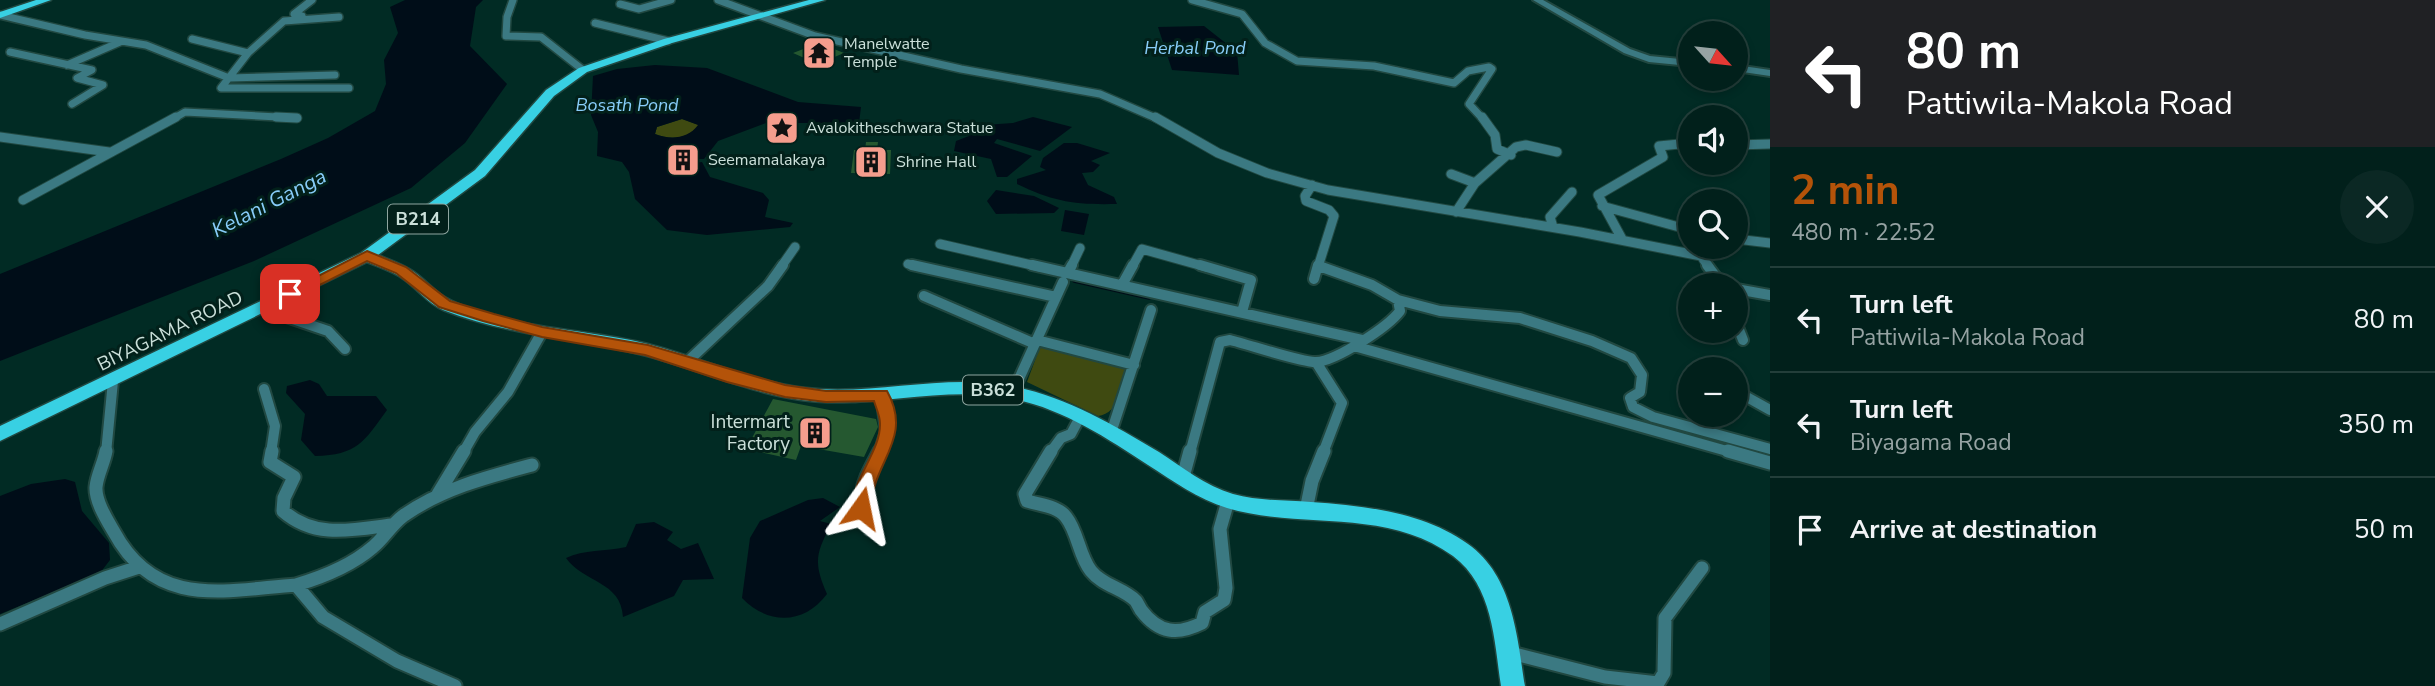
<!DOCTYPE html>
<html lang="en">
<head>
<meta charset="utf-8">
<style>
  body { margin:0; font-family:"Nunito Sans",sans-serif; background:#0b2824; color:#f1f3f6; height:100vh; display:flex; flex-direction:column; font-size:26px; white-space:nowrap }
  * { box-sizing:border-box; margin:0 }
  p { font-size:23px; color:#96a3a3 }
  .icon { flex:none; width:38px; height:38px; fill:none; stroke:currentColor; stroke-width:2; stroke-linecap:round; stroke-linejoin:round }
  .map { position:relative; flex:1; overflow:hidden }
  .drawer { display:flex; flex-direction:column; background:#01201b; width:665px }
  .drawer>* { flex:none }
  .banner { background:#202124; color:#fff; overflow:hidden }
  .needle { width:46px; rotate:117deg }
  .buttons { position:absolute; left:1678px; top:21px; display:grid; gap:14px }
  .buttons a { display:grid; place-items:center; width:70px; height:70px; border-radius:50%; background:#01201b; box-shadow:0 4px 10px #0003,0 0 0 2px #233e3a; font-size:35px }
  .pin { position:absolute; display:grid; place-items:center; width:60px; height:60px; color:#fff; margin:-30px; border-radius:14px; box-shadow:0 4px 10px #0006 }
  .me { position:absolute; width:77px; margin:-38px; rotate:12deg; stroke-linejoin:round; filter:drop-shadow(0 0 5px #0008) }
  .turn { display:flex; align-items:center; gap:24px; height:147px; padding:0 21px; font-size:32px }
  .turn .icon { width:91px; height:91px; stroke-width:2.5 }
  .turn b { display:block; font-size:49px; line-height:60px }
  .round { display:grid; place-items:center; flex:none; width:74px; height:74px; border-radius:37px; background:#0b2824 }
  .headline { display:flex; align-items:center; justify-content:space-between; height:119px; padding:0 21px }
  h1 { font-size:42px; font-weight:700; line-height:52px; color:#b45309 }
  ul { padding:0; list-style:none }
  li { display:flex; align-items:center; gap:21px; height:105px; padding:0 21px; border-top:2px solid #233e3a }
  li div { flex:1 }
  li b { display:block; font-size:26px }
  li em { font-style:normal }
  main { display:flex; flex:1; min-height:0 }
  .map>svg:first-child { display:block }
  .green { fill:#3f4a11 }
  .water { fill:#000d18; fill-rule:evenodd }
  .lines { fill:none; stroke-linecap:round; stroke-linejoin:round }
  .stream { stroke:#000d18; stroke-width:3.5 }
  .building { fill:#255830 }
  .minor-far3-casing { stroke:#214841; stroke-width:10 }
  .minor-far2-casing { stroke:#214841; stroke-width:11 }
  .minor-far1-casing { stroke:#214841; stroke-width:14 }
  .minor-casing { stroke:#214841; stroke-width:17 }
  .tertiary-casing { stroke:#214841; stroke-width:4 }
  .primary-casing { stroke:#214841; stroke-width:3 }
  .minor-far3 { stroke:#3b7982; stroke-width:7 }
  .minor-far2 { stroke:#3b7982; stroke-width:9 }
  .minor-far1 { stroke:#3b7982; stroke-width:10 }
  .minor { stroke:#3b7982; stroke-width:13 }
  .tertiary { fill:#3b7982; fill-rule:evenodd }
  .primary { fill:#38d0e3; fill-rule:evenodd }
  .route { fill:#b45309; stroke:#753606; stroke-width:2 }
  .labels { text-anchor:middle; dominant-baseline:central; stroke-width:6; stroke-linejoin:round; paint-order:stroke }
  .far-poi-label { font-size:16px; fill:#cbe0da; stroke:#02201a; text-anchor:start }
  .far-water-label { font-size:18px; font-style:italic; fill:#88cdf9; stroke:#02201a }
  .shield { fill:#02201a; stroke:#8fa6a0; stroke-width:2 }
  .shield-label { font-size:18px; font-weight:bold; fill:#cbe0da }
  .street-label { font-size:19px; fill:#cbe0da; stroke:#02201a }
  .poi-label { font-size:19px; fill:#cbe0da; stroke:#02201a; text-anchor:end }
  .water-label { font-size:21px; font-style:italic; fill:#88cdf9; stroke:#02201a }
</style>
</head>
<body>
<main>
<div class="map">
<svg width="1770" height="686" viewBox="0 0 1770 686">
  <rect width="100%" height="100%" fill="#012b24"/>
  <path class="green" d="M682,119L699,125C688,140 670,140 655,134L657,127Z
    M1041,344L1128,367C1123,385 1120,413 1098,416L1027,382Z"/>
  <path class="water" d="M405,0H483L476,7L470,46L507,84L465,143L411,188L254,261L0,361V274L281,159L328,138L375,111L386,84L384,60L398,33L390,7Z
    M1204,26L1237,52L1239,75L1172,70L1158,27Z
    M655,65L707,68L798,102L861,107L859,123H766L718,141L704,159H692L693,155H671L667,166L702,162L710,177L763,193L769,200L765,217L793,223L790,227L707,235L667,230L635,199L629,172L622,162L597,156L598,132L591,115L593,76L617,69ZM682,119L698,125C688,139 670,140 655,134L657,127Z
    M1033,117L1072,127L1040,151L997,139L994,143L1032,156L1007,177H997L991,159L954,151L956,141L969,136L970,126L1013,123Z
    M1064,143H1077L1110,153L1091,161L1100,165L1093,172L1082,173L1088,185L1114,197L1117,204C1076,205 1054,202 1017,184V179L1046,170L1040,167L1043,158Z
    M996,190L1034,196L1059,208L1054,213L996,214L987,201Z
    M1065,210L1089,214L1084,235L1061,231Z
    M310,380L319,384L327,396H376L387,410C364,442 357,455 315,456L301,440L305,414L286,393L287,386Z
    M65,479L75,482L82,511L109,543L110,560L100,573L0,614V496L31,484Z
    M823,498L840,507L820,521L831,524C816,554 813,562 827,594C804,625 768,625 742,598L750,538L760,521L808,500Z
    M654,522L673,532L667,540L681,549L698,543L714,579L683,580L674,596L623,617C621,581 584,583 566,558C584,549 605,552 626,547L636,524Z"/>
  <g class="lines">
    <path class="stream" d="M1074,281L1149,298"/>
  </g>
  <path class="building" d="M819,43L844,53L818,64L793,53Z
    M866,142H878L877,150H891L890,174L851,173L854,150H865Z
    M773,399L876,419L878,427L864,457L801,446L796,460L746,449Z"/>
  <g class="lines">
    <defs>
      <path id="minor-far3" d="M513,0L507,17L506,36L541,37L583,70
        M718,0L815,36L961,69L1100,94L1158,119
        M1192,0L1242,14L1265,43L1297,61L1374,66L1454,83L1468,71L1489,67L1492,69L1469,104L1483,119
        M620,4L639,9L671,0
        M0,15L85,35L146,45L229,78L335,75
        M302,16L294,14L312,0
        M339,17L284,21L248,53L221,88H349
        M595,23L668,41
        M192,39L248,53
        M10,52L92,70L77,78L103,85L72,104
        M67,65L120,42
        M173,119L185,112L297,118"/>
      <path id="minor-far2" d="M276,117L297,118
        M1155,117L1218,153L1267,173L1328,190L1580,232L1701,256L1709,267
        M1482,117L1495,135L1497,149L1511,155
        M0,137L109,152
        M1736,145L1770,144
        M1451,174L1475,183L1456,212
        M1475,183L1516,147L1526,145L1557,152
        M1312,185L1305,196L1306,201L1329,210L1334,216L1318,267
        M23,200L176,117
        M1602,206L1690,230
        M1553,227L1550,217L1572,192
        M1622,239L1598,195L1663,157L1659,146L1690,143
        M1736,239L1770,243
        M940,244L1040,267
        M908,264L920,267
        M781,267L795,247
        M1071,267L1080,248
        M1132,267L1142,249L1206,267"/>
      <path id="minor-far1" d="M912,265L1056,297
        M1032,265L1362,340
        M1200,265L1251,280L1242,312
        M1707,265L1722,285
        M1068,272L1072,265
        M1314,279L1318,265
        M1122,285L1133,265
        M1736,289L1770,295
        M924,296L1035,344
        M1398,300L1440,311L1520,318L1592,341L1631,358L1642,375L1640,392L1630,398L1633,407L1653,417L1770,449
        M265,306L272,312L328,331L345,349
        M1736,322L1743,340
        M1037,340L1134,365
        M1354,346L1734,453
        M687,362L768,286L783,265
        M1316,362L1342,403L1323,453
        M1703,365L1708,369
        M264,389L275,426L271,453
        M1736,391L1770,410
        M1013,392L1063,282
        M1111,433L1151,310
        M106,453L113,381
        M463,453L475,432L508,392L542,332
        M879,453L886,431L881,395
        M1050,453L1061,438L1071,434L1080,417
        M1190,453L1220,342L1230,340C1247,344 1303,363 1316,362C1336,361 1388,327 1400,311L1398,300L1372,285L1319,266"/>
      <path id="minor" d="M106,451C104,463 97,475 96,487C95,501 107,520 114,532C156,610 226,590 296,585L323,617L397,661L455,686
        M272,451L270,462L294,477L284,498L283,511C315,539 352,530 391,525
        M1051,451L1025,494L1027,501C1040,505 1058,506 1066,517C1078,532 1079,556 1091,571C1103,586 1123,588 1136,601C1136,601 1141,610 1141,610C1159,634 1178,635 1202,623L1205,612L1224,600L1226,588L1220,529L1228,501
        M1728,451L1770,463
        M1183,477L1190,451
        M438,494L464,451
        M1306,510L1312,481L1324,451
        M870,529C854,493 864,483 880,451
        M296,585C323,577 351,566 373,547C384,538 391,525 403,516C441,489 487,477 532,465
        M0,624L105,578L139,567
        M1507,652L1605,677L1658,683L1664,673L1665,618L1702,568"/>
      <path id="tertiary" d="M1533,0H1543L1630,49L1650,56L1690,60V66L1649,62L1624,53Z
        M1736,65L1770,70V76L1736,71Z"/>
      <path id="primary" d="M36,0H51L0,18V12Z
        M809,0H825L672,43L587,72L554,96L485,176L378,255C390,260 403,264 414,272C426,280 436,294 450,300C511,330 583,328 648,344C701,358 752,382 806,388C876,396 947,372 1016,387C1068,398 1114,425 1159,452C1182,467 1206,486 1233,494C1258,501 1285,500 1311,502C1365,506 1424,512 1468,544C1513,576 1517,636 1525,686H1501C1494,640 1493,586 1453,556C1386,507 1301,530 1227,508C1198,499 1173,481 1148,465C1107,438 1063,409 1014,399C944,384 872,410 801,400C745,392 694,367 639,354C574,338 506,335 443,310C427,303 417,288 402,278C392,271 379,267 367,262L0,441V426L361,253L475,170L546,90L579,68L664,39Z"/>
    </defs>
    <use href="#minor-far3" class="minor-far3-casing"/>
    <use href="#minor-far2" class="minor-far2-casing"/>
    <use href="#minor-far1" class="minor-far1-casing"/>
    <use href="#minor" class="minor-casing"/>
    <use href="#tertiary" class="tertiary-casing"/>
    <use href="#primary" class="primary-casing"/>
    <use href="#minor-far3" class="minor-far3"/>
    <use href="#minor-far2" class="minor-far2"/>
    <use href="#minor-far1" class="minor-far1"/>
    <use href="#minor" class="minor"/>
    <use href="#tertiary" class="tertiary"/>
    <use href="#primary" class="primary"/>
  </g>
  <path class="route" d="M367,251L406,267L450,301L494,314L542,327L648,345L785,385L826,391H887C914,439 872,462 871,508L861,516L852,508C853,477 881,451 880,423C880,416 876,408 874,401L826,402L785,397L727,382L645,355L542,337L483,321L439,307L396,273L367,261L296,297L290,298L283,294Z"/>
  <defs>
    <symbol id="temple-square" viewBox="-11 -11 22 22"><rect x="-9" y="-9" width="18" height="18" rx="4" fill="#f59d8d" stroke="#02201a"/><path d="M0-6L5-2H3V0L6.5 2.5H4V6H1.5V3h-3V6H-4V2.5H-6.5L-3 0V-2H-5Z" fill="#111"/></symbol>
    <symbol id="sight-square" viewBox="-11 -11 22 22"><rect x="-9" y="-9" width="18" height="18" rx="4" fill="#f59d8d" stroke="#02201a"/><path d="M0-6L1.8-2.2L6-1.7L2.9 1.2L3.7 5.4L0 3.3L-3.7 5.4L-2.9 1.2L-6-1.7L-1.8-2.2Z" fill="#111"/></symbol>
    <symbol id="building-square" viewBox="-11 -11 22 22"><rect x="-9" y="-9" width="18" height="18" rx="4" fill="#f59d8d" stroke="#02201a"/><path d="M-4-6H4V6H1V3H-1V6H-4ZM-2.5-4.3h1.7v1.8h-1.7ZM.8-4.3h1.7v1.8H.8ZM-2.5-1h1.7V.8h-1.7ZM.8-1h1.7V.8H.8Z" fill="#111"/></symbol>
  </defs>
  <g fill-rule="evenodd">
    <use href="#temple-square" x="800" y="34" width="38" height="38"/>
    <use href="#sight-square" x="763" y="109" width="38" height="38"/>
    <use href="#building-square" x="664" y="141" width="38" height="38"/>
    <use href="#building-square" x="852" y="143" width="38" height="38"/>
    <use href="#building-square" x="796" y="414" width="38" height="38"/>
  </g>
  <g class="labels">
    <g class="far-poi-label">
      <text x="844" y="44">Manelwatte<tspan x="844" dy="18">Temple</tspan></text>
      <text x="806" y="128">Avalokitheschwara Statue</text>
      <text x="708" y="160">Seemamalakaya</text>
      <text x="896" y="162">Shrine Hall</text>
    </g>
    <g class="far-water-label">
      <text x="1195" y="48">Herbal Pond</text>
      <text x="627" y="105">Bosath Pond</text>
    </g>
    <g class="shield">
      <rect x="388" y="204.5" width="60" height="29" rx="5"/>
      <rect x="963" y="375.5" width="60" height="29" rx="5"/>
    </g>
    <g class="shield-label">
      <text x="418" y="219">B214</text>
      <text x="993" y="390">B362</text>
    </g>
    <g class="street-label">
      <text transform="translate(170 331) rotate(-26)">BIYAGAMA ROAD</text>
    </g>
    <g class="poi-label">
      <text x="790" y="422">Intermart<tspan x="790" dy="22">Factory</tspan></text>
    </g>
    <g class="water-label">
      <text transform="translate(269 203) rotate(-27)">Kelani Ganga</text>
    </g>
  </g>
</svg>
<div class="buttons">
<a><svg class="needle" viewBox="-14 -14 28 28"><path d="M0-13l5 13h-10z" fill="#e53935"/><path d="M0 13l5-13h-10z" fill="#96a3a3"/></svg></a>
<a><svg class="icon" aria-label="sound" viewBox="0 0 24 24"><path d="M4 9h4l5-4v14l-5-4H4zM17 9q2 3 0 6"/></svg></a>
<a><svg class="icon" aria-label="search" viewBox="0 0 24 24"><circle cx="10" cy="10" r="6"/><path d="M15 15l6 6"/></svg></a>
<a>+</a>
<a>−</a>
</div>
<div class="pin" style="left:290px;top:294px;background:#d93025"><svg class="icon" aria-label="arrive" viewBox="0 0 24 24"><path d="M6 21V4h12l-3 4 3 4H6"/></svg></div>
<svg class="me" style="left:861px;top:508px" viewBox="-20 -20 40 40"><path d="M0-17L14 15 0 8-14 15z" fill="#b45309" stroke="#fff" stroke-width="4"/></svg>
</div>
<section class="drawer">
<div class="banner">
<div class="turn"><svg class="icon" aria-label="left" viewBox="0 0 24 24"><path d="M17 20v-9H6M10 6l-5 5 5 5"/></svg><div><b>80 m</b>Pattiwila-Makola Road</div></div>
</div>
<div class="headline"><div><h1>2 min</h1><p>480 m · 22:52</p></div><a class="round"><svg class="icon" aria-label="close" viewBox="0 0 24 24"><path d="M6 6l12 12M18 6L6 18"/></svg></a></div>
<ul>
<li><svg class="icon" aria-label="left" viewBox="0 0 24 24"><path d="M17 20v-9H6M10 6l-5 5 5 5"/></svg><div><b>Turn left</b><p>Pattiwila-Makola Road</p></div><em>80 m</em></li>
<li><svg class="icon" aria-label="left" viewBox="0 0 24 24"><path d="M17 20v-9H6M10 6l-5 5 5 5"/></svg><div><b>Turn left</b><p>Biyagama Road</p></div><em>350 m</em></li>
<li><svg class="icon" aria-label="arrive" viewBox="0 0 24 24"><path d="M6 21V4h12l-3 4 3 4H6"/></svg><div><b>Arrive at destination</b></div><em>50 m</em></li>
</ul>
</section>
</main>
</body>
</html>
